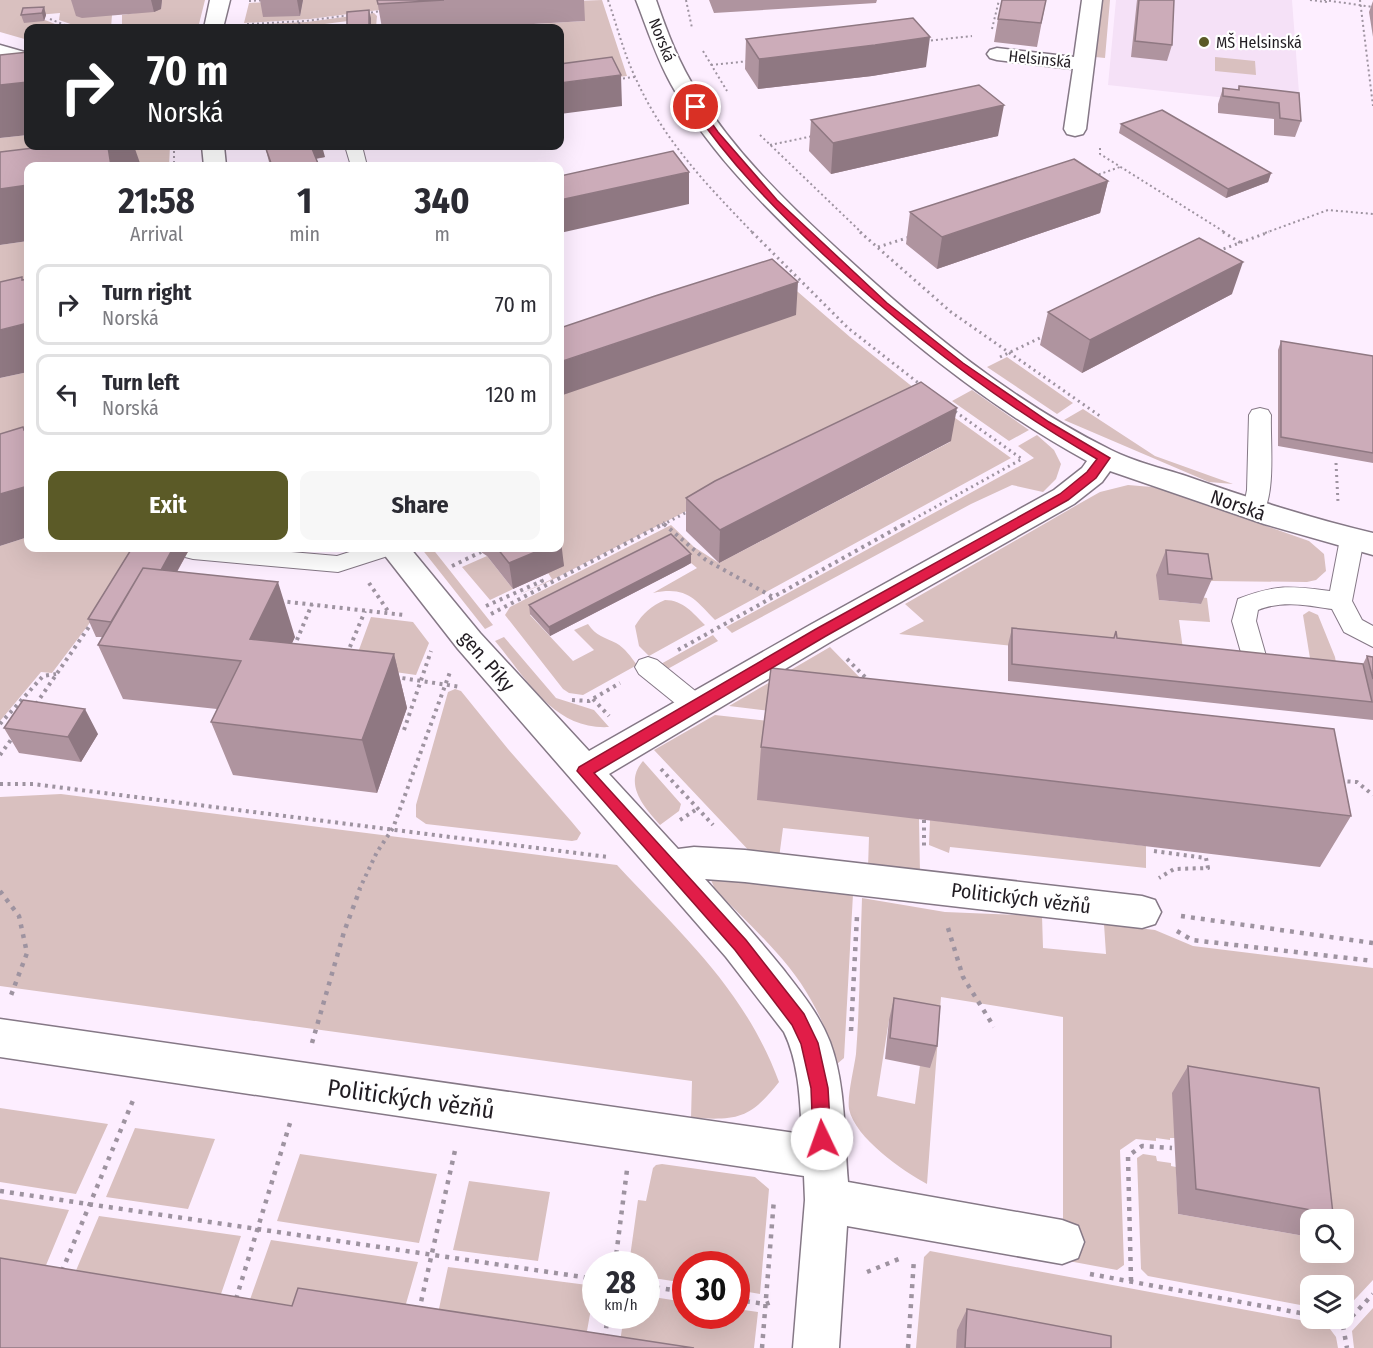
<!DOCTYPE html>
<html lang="en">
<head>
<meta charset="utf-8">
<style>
  body { margin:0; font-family:"Fira Sans Condensed",sans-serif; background:#f7f7f7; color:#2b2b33; height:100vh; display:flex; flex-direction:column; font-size:22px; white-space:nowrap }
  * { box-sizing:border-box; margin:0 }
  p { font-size:20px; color:#7c7c81 }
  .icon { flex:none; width:33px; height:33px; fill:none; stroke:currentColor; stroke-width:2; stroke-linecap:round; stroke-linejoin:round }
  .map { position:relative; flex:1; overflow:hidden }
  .details { position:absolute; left:24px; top:162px; width:540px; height:390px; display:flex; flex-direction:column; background:#fff; border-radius:12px; box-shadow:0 6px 24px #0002 }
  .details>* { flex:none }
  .top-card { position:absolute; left:24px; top:24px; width:540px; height:126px; border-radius:12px; box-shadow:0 6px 24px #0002; background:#202124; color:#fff; overflow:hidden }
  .buttons { position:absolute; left:1300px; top:1209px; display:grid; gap:12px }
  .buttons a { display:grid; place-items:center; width:54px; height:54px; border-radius:12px; background:#fff; box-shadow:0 6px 24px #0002; font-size:30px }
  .speed { position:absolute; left:582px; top:1251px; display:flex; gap:12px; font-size:30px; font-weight:700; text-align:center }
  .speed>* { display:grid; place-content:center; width:78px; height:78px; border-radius:50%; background:#fff; box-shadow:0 6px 24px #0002; line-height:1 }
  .speed small { font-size:15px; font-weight:400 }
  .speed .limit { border:9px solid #d22; background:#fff; color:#111 }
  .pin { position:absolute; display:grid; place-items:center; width:51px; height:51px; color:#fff; margin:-26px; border:3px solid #fff; border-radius:50%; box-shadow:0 2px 6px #0007 }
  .me { position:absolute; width:66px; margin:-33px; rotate:357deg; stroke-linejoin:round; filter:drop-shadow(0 0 4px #0008) }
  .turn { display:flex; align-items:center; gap:21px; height:126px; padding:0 24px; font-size:27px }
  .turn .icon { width:78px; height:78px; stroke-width:2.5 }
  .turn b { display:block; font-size:42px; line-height:51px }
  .eta { display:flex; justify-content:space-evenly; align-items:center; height:102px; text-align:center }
  .eta b { font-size:36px; font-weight:700; line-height:42px }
  .cta { display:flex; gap:12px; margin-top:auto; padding:12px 24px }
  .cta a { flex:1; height:69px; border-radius:12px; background:#5b5a27; color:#fff; font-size:24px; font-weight:700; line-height:69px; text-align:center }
  .cta a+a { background:#f7f7f7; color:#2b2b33 }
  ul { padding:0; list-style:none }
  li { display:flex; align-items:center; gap:18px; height:81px; margin:0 12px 9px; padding:0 12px; border:3px solid #e1e1e2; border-radius:12px }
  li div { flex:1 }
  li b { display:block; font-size:22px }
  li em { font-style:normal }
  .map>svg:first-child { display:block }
  .built { fill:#f5e1f7 }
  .green { fill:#d9c0bf; fill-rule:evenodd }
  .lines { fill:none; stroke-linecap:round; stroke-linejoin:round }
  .service-casing { stroke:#857886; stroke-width:2 }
  .minor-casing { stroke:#857886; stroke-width:3 }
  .path-far3 { stroke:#9e93a0; stroke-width:2; stroke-dasharray:2 3; stroke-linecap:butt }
  .path-far2 { stroke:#9e93a0; stroke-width:3; stroke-dasharray:2 4; stroke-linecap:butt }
  .path-far1 { stroke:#9e93a0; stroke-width:4; stroke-dasharray:3 4.5; stroke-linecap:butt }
  .path { stroke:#9e93a0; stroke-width:4.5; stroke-dasharray:4 6; stroke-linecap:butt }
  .service { fill:#fff; fill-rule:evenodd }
  .minor { fill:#fff; fill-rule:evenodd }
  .wall { fill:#af949f }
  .shaded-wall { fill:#8f7882 }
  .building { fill:#ccacb9; stroke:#8f7882; stroke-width:1.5 }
  .route { fill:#e11d48; stroke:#92132f; stroke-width:1.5 }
  .poi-dot { fill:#5b5a27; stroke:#fff; stroke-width:2 }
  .labels { text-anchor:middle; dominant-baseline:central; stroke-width:4.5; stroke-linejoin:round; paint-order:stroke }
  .far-street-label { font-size:16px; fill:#211c22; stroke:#fff }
  .far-poi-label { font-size:16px; fill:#211c22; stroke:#fff; text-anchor:start }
  .street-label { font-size:20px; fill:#211c22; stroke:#fff }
  .near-street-label { font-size:24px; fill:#211c22; stroke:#fff }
</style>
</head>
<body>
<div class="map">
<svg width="1373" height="1348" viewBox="0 0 1373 1348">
  <rect width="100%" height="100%" fill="#fdeeff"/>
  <path class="built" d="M1116,0H1292L1300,106L1108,85Z"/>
  <path class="green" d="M0,0H79L112,15L111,28H82L59,20L60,13L26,16L45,20L65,28H28V40L0,32Z
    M162,0H205L198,28H122V15L161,9Z
    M303,0H538L379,10L310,19L244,23L249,3L267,2L300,16Z
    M602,0L627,76L560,84V28H462L585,21L546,2Z
    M1102,0H1110L1105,58L1095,57Z
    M374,13L377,16L376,27L382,28H370L348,21L317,25L306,28H244L245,25L307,22Z
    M1215,57L1255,61L1256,75L1215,71Z
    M28,135V146H170L169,166H28L0,193V138Z
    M28,241V306L0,313V245Z
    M783,279L850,337L919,392L552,580L512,598L552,579L548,573L563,566L560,548V396Z
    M1007,357L1073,403L1057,414L987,367Z
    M28,372V452L0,460V378Z
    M972,390L1029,430L1009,441L952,401Z
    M926,397L1011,458L715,620C694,598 686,586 653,593L697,568L691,563L530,615L573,661L594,650L574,630L588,624C596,636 604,637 616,643C625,648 631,657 637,665L583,695L569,693L563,689L505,615L510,607L671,525L694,547L719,563L950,442Z
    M1083,409L1155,456L1233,484L1209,482L1064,420Z
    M1037,435L1054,450L1061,464L1056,479L1043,492L1012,485L971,504L732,633L726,627L1034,458L1018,446Z
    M1128,485L1152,487L1166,491L1309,541L1324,554L1326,571L1316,580L1307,582L1212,581L1159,600L1201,604L1200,597L1207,598L1210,622L1179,620L1185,664L899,634L924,621L905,604L1084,501L1100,492Z
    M28,537V548H138L92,620L52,673L41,672L0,721V546Z
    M421,548H432L493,625L485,629Z
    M487,556L513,589L490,600L462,567Z
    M665,600C683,600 693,613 705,625L649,656L639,646L635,626C643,613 651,606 665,600Z
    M1309,611L1318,615L1335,657L1338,674L1313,677L1303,615Z
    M371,617L413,622L429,643L416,675L353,666Z
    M713,635L718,641L664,671L659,665Z
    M504,637L556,698L594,710L609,727C553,730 527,679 495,641Z
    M830,647L904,723L804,715L729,706Z
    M455,689L461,691L508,749L571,821L581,833L577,840L572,841L426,824L416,817V805L448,692Z
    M715,715L768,721L919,819L920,874L868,868L869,837L783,828L779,858L754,856L654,750Z
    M643,761L681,804L679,811L660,825C644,807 623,784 643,761Z
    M61,794L617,865C682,935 745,990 779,1082C749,1120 738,1120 691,1118L692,1081L0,986V797Z
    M930,820L1146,846V868L950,847L949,853L929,845Z
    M709,876L853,894L844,1058L837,1064C830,1042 823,1020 811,1000C788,958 748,924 715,889Z
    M862,898L945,912L1042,916L1043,948L1106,954L1104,924L1155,930L1193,946L1373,968V1280L1344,1311V1286H1311V1307L1148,1276L1141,1269L1137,1158L1143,1154L1156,1156L1157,1161L1171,1163V1166L1176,1167L1178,1214L1310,1237L1175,1138H1170V1140L1156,1138V1141L1136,1139L1120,1150L1124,1265L1117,1270L1063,1260V1017L941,997L927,1184C903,1171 855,1138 849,1109C847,1096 854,1069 856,1054C860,1002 860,950 862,898ZM889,1020L920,1065L915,1104L877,1096ZM1311,1220H1344V1252H1311Z
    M0,1108L108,1124L76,1194L0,1182Z
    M135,1128L215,1139L188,1209L106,1197Z
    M300,1154L437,1174L419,1243L277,1221Z
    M662,1164L755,1177L769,1189L760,1294L737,1290L736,1264H686L685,1283L647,1277L646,1264H629L638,1200L646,1201L653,1168L656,1165Z
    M469,1181L550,1192L538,1261L453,1250Z
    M0,1199L69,1210L34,1294L0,1288Z
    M99,1216L241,1236L211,1323L64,1299Z
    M271,1240L418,1262L397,1335L240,1328Z
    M930,1251L1327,1325L1336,1337L1338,1348H916L924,1257Z
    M448,1267L595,1286L584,1348L432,1341Z
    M647,1296L685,1302L686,1316H736L737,1309L758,1312L754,1348H619L624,1316H646Z
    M1373,1308V1348H1354L1352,1331Z"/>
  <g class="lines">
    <defs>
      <path id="service" d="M345,146H362L367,166H351Z
        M1260,408L1268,410L1271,415C1270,442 1276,493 1262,515L1254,518L1246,515L1243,510L1247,490L1249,415L1252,410Z
        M1352,531L1360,533L1364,539L1352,601L1362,620L1373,626V647L1344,632L1332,609C1306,605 1283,600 1258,610L1256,621L1268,663L1264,670L1255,672L1246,670L1232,621L1238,599C1277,584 1290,586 1330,591L1340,539L1344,533Z
        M183,548H246L337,556L362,548H398L394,554L338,572L193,559L185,557L181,551Z
        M648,657L657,660L704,698L708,705L704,712L695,715L686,712L639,674L635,667L639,660Z"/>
      <path id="minor" d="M210,0H230L223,28H204Z
        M636,0H656C667,32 679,64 698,93C734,151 784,200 834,246C918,324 1008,399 1111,450C1135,462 1161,468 1186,476C1248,498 1309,518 1373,533V555L1264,524L1110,471L1102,482L1074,504L832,641L609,774L678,849L694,847L745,850L1142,896L1155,900L1161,912L1155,924L1142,928L745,882L705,879C732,909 758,938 783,969C801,992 819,1014 830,1042C846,1085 844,1136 848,1182L1062,1220L1078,1226L1084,1242L1078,1258L1062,1264L847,1226L839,1348H793L805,1200L804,1176L0,1057V1019L802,1134C800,1099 799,1063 784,1032L726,957L458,649L379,548H410L480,633L589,751L810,625L1054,490L1082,468L1087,461C983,404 893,329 807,247C756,198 705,146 671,84C656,57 647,28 636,0Z
        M1082,0H1102L1086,129L1083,134L1075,136L1067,134L1064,129L1073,69L997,60L990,58L987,54L990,50L997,48L1074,57Z
        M0,45L28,53V65L0,57Z
        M202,146H224L226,166H204Z"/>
    </defs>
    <use href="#service" class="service-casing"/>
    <use href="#minor" class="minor-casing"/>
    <path class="path-far3" d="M608,0C617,26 624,54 636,79C664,141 707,185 753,233
      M686,0L692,28
      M1310,0L1327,2
      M1324,0L1373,7
      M1360,0L1373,106
      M249,1L266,0
      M366,13L383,11
      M50,19L72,28
      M247,24L306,21L350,15
      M284,28L303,22
      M992,29L999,0
      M926,41L972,36
      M703,51L727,91
      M711,65L749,61
      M618,79L635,77
      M760,135L862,233
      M770,145L813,136
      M174,146V166
      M1100,148V154L1226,233
      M1094,176L1120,167
      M1265,233L1328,210L1373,214"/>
    <path class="path-far2" d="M752,232L848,328L921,385
      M860,232L951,312L1100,416
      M1223,232L1241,243
      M878,247L910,237
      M1218,251L1269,232
      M1000,357L1044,336
      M1336,463L1338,502
      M662,525L689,511
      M903,525L1022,459L953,410"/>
    <path class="path-far1" d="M664,524L706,560L773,597
      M452,566L481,552
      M369,583L390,614
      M280,601L404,615
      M486,606L542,581L540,578
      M491,614L665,523
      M294,647L312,604
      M678,650L906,523
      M347,654L365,611
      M847,659L869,681
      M395,677L461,687
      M593,699L609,716
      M572,700L589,701L620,683
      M36,704L93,621
      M0,724L43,676L56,674
      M404,730L431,651
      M0,755L13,737
      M661,769L713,825
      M1340,781L1357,782L1373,795
      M0,784H33L608,857
      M680,820L697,809
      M924,820V850
      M1154,851L1206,858L1208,868L1174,869L1159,878
      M359,890L377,852L393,828L450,672"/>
    <path class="path" d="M0,891L19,916L27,953L10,998
      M1181,916L1373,943
      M948,928L963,977L994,1027
      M1177,931L1192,940L1373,961
      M851,1031L857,916
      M312,1043L344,932L360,889
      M0,1191L596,1279
      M615,1264L627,1170
      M62,1271L134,1098
      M867,1272L899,1259
      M1090,1274L1311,1315
      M1131,1281L1128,1156L1142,1146L1172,1148
      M646,1286L686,1292
      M236,1299L290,1123
      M736,1300L766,1304L774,1301
      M419,1311L456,1146
      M1328,1318L1343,1326L1373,1294
      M1343,1326L1347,1348
      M603,1348L608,1316
      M762,1348L774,1199
      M908,1348L914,1259"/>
    <use href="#service" class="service"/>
    <use href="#minor" class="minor"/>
  </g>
  <path class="wall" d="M71,0H162L161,9L154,12L82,18L76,16Z
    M260,0H303L300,16L263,17Z
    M377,0H584L585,21L462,28H382Z
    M709,0H877L876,3L714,13Z
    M1046,0L1037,47L994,42L998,19Z
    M1137,0H1174L1172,45L1167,61L1131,57Z
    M1373,1V37L1369,12Z
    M44,7L46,15L44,21L24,23L21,15Z
    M746,39L926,67L872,76L758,89L745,69Z
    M1239,86L1299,93L1301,121L1295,137L1274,135V119L1218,113V104L1223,88L1238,90Z
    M811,120L998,136L831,174L809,151Z
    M1121,124L1271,173L1268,182L1226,198L1119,133Z
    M265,146L325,157L316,159L319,166H270Z
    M1108,181L1100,213L937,269L906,244L910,212Z
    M1232,294L1082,373L1040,345L1048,312Z
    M1281,341L1373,356V463L1278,446V350Z
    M951,441L719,563L686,531V498Z
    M190,548L177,572L295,637L291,644L394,654L407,708L377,793L233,775L211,722L217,709L123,699L98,645L102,637H96L88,619Z
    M478,548H560L564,566L513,589L487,556L481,552Z
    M1166,550L1212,579L1201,604L1159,600L1156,575Z
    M691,554V563L684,567L550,636L530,614L529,605Z
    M1012,628L1363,664L1367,656L1373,657V720L1008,681V645Z
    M4,728L98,734L81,762L19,753Z
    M761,747L1351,816L1320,867L757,800Z
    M894,998L937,1046L930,1068L885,1059L889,1020Z
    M1188,1066L1333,1214L1328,1220H1311V1236L1310,1237L1178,1214L1172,1093Z
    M967,1309L1111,1348H956L957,1330Z"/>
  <path class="shaded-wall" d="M151,0H162L161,9L154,12Z
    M297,0H303L300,16Z
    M44,7L46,15L44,21L42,13Z
    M369,10L371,18V28H369Z
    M930,37L926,67L872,76L758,89L759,59Z
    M621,75L622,106L560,114V83Z
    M28,82V135L0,138V85Z
    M1004,105L998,136L831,174L833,143Z
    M117,146H134L141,166H111L108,147Z
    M309,146H322L325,157L312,159Z
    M689,172V204L560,233V200Z
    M1271,173L1268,182L1226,198L1228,189Z
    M1108,181L1100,213L937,269L942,237Z
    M28,185V241L0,245V189Z
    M1243,262L1232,294L1082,373L1090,340Z
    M798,282L796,315L560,396V362Z
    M28,323V372L0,378V330Z
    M957,408L951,441L719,563L720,530Z
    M28,486V537L0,546V494Z
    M560,541H561L564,566L513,589L509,563L545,548H560Z
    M173,548H190L157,607L148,592Z
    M691,554V563L684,567L550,636L549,627Z
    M278,582L295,637L269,693L250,639Z
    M394,654L407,708L377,793L362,740Z
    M85,709L98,734L81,762L68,737Z"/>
  <path class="building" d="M377,0H444L378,4Z
    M1002,0H1046L1041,23L998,19Z
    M1139,0H1174L1172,45L1135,41Z
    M44,7L42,13L21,15L23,8Z
    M369,10V28H347V12Z
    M913,18L930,37L875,45L759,59L746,39Z
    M293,26V28H271Z
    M28,52V82L0,85V55Z
    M612,57L621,75L560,83V64Z
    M979,85L1004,105L833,143L811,120Z
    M1239,86L1299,93L1301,121L1280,118L1279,103L1223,96V88L1239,90Z
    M1162,110L1271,173L1228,189L1121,124Z
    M50,146H117L108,147L111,166H28V185L0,189V152Z
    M265,146H311L319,166H272Z
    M673,151L689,172L560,200V176Z
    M1074,159L1108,181L942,237L910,212Z
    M1199,238L1243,262L1090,340L1048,312Z
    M772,259L798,282L560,362V328L655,296Z
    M22,277V280L28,279V323L0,330V282Z
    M1281,341L1373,356V453L1281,437Z
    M921,382L957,408L720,530L686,498L715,481Z
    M23,427L24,430L28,429V486L0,494V434Z
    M671,534L691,554L549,627L529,605Z
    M132,548H173L161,570L143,568L111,622L88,619Z
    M497,548H545L509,563Z
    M1166,550L1208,554L1212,579L1168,574Z
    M143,568L278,582L250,639L394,654L362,740L211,722L241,661L98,645Z
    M1012,628L1114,638L1116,631L1117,638L1363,664L1372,702L1012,664Z
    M1367,656L1373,657V679Z
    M771,668L1334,729L1351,816L761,747Z
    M23,700L85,709L68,737L4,728Z
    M894,998L940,1006L937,1046L890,1038Z
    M1188,1066L1319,1088L1333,1214L1196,1189Z
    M0,1258L292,1306L298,1288L694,1348H0Z
    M967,1309L1111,1336V1348H965Z"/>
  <path class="route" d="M693,105H699L718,132L777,200L887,303L963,363L1049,422L1110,458L1096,478L1068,500L826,636L594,773L746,940L804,1014L818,1043L828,1088L831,1139L828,1145L822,1148L816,1145L813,1139L811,1088L801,1044L792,1025L735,950L577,771L579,767L816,629L1060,494L1087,472L1097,459C998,402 909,334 825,256C776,210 729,163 692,107Z"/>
  <circle class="poi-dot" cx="1204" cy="42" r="6"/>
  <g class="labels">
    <g class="far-street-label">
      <text transform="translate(662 40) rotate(68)">Norská</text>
      <text transform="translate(1040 59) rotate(6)">Helsinská</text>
    </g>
    <g class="far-poi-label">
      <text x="1216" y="42">MŠ Helsinská</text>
    </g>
    <g class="street-label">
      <text transform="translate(1238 505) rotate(19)">Norská</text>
      <text transform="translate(487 661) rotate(49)">gen. Píky</text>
      <text transform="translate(1021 898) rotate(7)">Politických vězňů</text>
    </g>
    <g class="near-street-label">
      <text transform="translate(411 1099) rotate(8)">Politických vězňů</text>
    </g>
  </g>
</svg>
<div class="buttons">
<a><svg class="icon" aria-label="search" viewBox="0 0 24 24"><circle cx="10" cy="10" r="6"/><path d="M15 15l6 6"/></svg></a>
<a><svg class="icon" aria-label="layers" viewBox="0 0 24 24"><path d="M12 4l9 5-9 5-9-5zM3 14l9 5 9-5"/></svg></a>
</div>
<div class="speed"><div>28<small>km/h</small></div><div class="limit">30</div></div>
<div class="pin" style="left:696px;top:107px;background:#d93025"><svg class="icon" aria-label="arrive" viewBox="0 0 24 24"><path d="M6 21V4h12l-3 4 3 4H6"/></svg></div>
<svg class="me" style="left:822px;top:1139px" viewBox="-20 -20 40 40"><circle r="19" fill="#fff"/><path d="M0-13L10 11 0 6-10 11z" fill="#e11d48"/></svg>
<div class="top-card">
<div class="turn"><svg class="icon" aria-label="right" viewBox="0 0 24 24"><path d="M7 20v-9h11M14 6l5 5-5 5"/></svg><div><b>70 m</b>Norská</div></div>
</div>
<section class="details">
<div class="eta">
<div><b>21:58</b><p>Arrival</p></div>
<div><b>1</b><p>min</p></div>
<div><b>340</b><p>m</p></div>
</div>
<ul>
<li><svg class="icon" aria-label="right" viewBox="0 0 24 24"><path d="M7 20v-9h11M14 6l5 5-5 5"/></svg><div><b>Turn right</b><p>Norská</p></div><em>70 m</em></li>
<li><svg class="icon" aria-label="left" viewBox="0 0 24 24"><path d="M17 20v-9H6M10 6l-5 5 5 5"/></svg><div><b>Turn left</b><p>Norská</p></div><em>120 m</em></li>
</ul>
<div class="cta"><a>Exit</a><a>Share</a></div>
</section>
</div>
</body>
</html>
